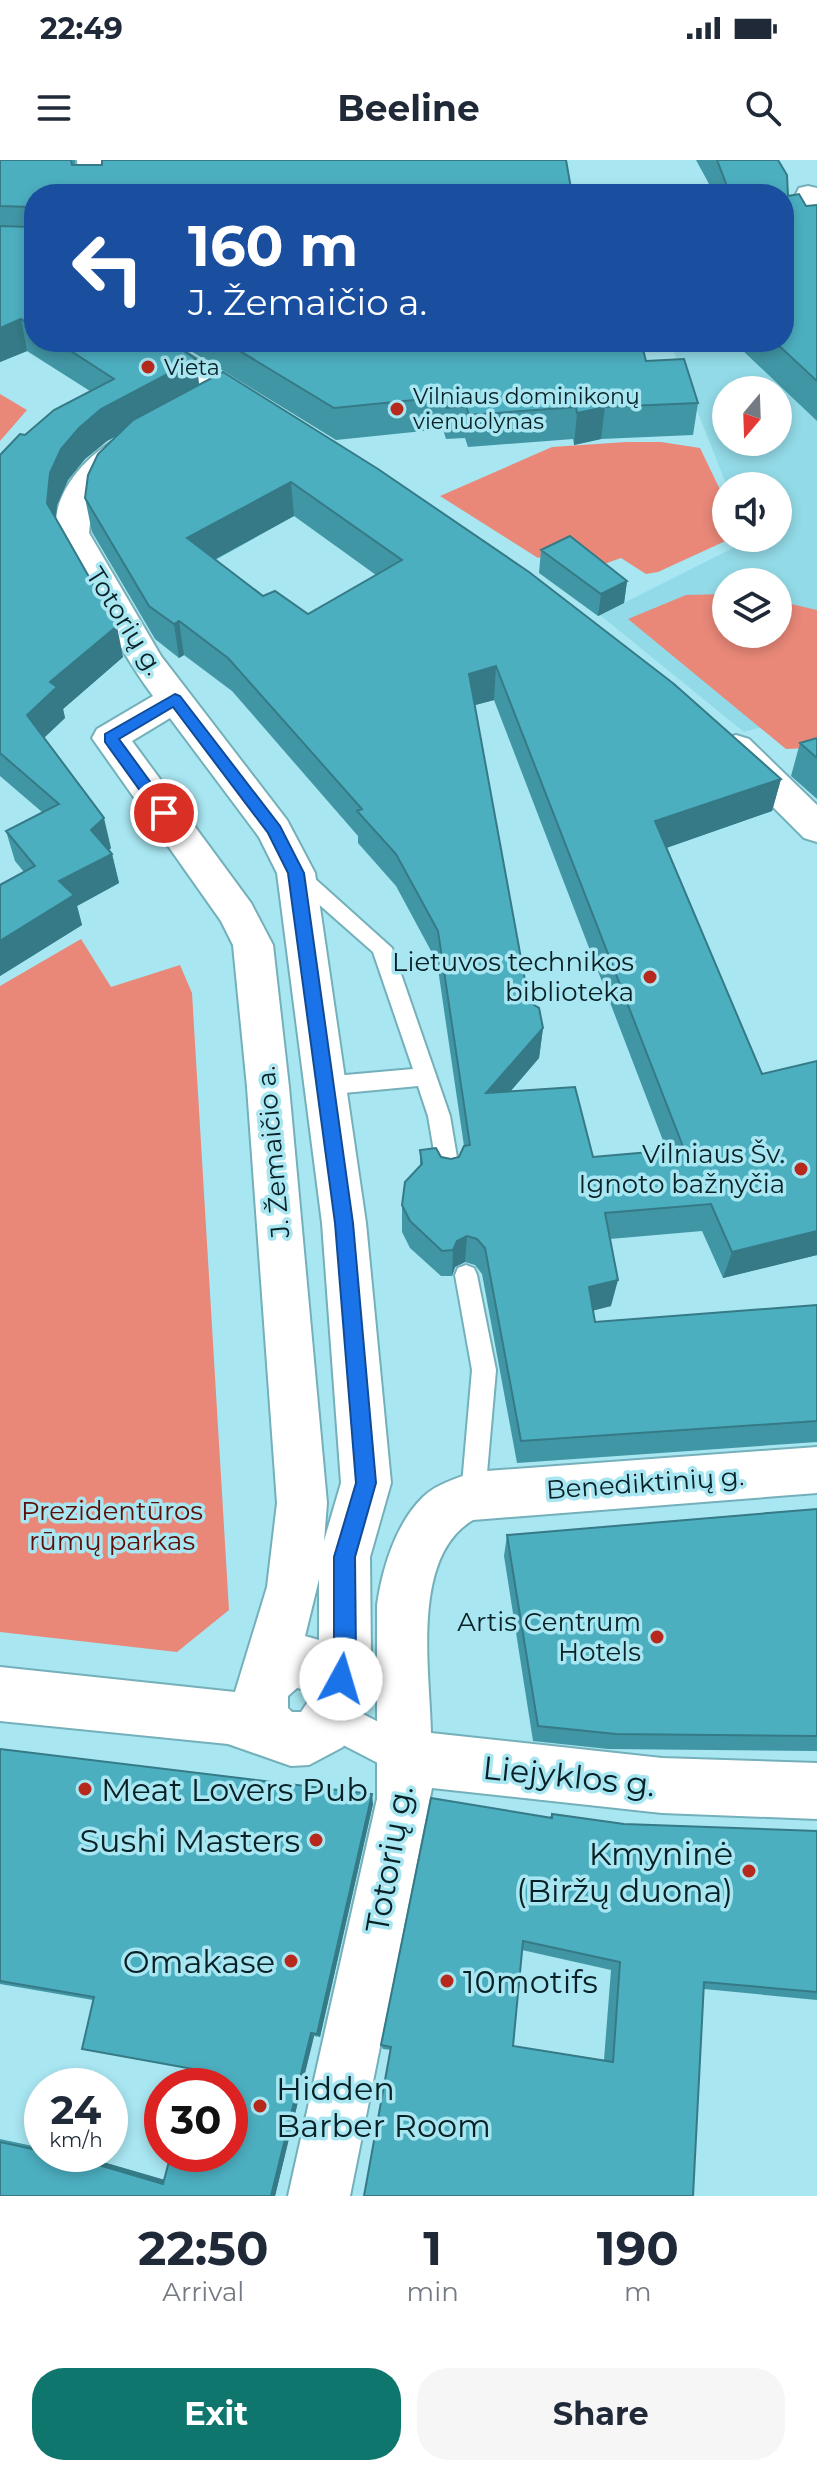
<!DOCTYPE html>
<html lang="en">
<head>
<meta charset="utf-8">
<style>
  body { margin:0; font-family:Montserrat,sans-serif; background:#f6f6f7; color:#1f2937; height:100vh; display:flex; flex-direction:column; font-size:30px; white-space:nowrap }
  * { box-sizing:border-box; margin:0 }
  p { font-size:26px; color:#747a83 }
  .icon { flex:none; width:44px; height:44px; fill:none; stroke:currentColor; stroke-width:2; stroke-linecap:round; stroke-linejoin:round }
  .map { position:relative; height:2036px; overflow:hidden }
  .panel { display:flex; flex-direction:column; background:#fff; flex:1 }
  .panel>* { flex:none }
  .guide { position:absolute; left:24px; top:24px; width:770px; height:168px; border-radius:32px; box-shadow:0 4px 12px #0003; background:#1a4fa0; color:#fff; overflow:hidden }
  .needle { width:52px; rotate:199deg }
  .tools { position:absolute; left:712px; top:216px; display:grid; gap:16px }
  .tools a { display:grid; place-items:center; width:80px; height:80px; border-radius:50%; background:#fff; box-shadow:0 4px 12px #0003; font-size:40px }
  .speed { position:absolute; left:24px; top:1908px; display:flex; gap:16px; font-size:40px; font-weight:700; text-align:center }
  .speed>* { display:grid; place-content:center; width:104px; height:104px; border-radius:50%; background:#fff; box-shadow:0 4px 12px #0003; line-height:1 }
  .speed small { font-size:20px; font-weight:400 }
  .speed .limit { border:12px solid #d22; background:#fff; color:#111 }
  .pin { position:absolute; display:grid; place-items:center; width:68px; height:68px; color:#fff; margin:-34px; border:4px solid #fff; border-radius:50%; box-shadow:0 2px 8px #0007 }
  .me { position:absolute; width:88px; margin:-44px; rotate:6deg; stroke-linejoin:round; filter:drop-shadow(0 0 6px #0008) }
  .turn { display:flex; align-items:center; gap:28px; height:168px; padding:0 32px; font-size:36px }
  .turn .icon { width:104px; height:104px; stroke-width:2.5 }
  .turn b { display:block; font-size:56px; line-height:68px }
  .eta { display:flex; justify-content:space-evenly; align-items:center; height:136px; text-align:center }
  .eta b { font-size:48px; font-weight:700; line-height:56px }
  .cta { display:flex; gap:16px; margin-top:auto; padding:16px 32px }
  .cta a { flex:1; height:92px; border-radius:32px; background:#0f766e; color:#fff; font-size:32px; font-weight:700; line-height:92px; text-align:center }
  .cta a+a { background:#f6f6f7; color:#1f2937 }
  .status { display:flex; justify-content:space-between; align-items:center; height:56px; padding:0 40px; background:#fff; direction:ltr }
  .status svg { height:22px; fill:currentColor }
  header { display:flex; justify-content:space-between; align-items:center; height:104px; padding:0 32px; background:#fff; font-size:36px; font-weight:700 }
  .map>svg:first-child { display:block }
  .built { fill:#92dae7; fill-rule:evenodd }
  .green { fill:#e98879 }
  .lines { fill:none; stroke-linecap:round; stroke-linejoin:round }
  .service-casing { stroke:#74b0ba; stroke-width:4 }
  .pedestrian-casing { stroke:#74b0ba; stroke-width:4 }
  .minor-casing { stroke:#74b0ba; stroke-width:4 }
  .service { fill:#fff; fill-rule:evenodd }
  .pedestrian { fill:#fff; fill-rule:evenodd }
  .minor { fill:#fff; fill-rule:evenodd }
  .wall { fill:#4196a5; fill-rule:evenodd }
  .shaded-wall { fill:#357a86 }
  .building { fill:#4cafc0; stroke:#357a86; stroke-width:2; fill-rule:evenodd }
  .route { fill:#1a73e8; stroke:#114b97; stroke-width:2 }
  .poi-dot { fill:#b6291c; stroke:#a8e6f1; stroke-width:3 }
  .labels { text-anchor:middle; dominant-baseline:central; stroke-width:7; stroke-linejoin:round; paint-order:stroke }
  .far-poi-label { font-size:22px; fill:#082126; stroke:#a8e6f1; text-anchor:start }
  .street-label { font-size:26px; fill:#082126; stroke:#a8e6f1 }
  .poi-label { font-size:26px; fill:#082126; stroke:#a8e6f1; text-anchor:end }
  .park-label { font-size:26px; fill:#5d0e07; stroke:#a8e6f1 }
  .near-street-label { font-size:32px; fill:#082126; stroke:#a8e6f1 }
  .near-poi-label { font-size:32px; fill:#082126; stroke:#a8e6f1; text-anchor:start }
</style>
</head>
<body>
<div class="status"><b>22:49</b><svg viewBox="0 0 49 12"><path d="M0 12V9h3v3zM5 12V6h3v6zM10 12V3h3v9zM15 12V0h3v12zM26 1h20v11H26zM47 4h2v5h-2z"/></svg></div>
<header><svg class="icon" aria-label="menu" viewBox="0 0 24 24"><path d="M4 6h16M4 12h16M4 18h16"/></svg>Beeline<svg class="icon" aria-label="search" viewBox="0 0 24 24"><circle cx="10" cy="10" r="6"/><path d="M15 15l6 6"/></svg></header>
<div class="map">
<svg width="817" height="2036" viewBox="0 0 817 2036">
  <rect width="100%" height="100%" fill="#a8e6f1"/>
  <path class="built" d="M817,77V551L744,572L600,455L753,378H778V326H727L670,182H784ZM726,230H778V282H726ZM726,422H778V474H726Z"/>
  <path class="green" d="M0,234L27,250L0,281Z
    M626,282H661L700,288L726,342V378H732L658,412L646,414L621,398L596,407L559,390L538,398L440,336L552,287Z
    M726,434V474H778V441L817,450V596L810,588L786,589L628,459L686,435Z
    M81,779L111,827L180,805L192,833L229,1450L177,1492L0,1472V826Z"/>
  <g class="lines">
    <defs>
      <path id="service" d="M296,706L303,708L392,788L450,956L460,1015L457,1022L449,1024L441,1022L438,1015L428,956L418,926L323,935L316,932L312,926L316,920L323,917L413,909L373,792L289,718L286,713Z
        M466,1105L474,1108L477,1115L496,1210L485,1336L482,1344L473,1348L464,1344L461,1336L472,1210L455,1115L458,1108Z"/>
      <path id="pedestrian" d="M332,1538L419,1583L425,1597L419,1611L405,1617L318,1572L312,1558L318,1544Z"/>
      <path id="minor" d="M77,0H103L105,34H79Z
        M808,26L817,28V47L793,63L784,65V46L792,42L799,28Z
        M136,182H170L270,246L274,252L270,258L259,261L248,258L140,188Z
        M133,273L144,275L148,282L102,323L92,344L89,373L161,496L287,660L315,713L366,1063L391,1323L370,1397L371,1497L361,1553L343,1587L309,1605L291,1606L228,1584L0,1561V1507L235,1532L267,1427L277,1343L247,927L233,785L221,761L92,578L97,569L153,536C124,497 102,453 78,410C71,399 60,385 57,373C48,332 97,282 133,273ZM170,558L259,677L277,713L322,1063L341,1323L324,1381L327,1343L289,927L273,785L251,743L132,581ZM319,1419V1480L305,1476ZM297,1528L306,1530L311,1537L301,1552H292L288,1548V1536Z
        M736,575L749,579L817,645V682L804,678L723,597L718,588L723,579Z
        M817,1287V1333L473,1360C410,1397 430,1511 431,1573L662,1598L817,1603V1659L662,1653L432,1628L350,2036H288L377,1639V1445C382,1409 396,1363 423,1337C436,1324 456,1319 473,1312Z"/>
    </defs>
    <use href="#service" class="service-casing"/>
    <use href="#pedestrian" class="pedestrian-casing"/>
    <use href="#minor" class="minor-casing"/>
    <use href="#service" class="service"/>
    <use href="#pedestrian" class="pedestrian"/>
    <use href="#minor" class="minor"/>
  </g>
  <path class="wall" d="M0,0H75V5L566,0L34,34V182H170L199,225L781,619L772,651L666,688L762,914L817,901V1095L723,1118L702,1071L610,1079L611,1146L593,1150L595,1162L817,1145V1282L517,1303L482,1114L475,1105L465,1102L455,1107L452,1116H441L410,1088L402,1072V1045L420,1007V990L451,999L459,997L464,986L437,802L396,726L358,683V676L232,531L184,495L179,498L155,479L92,372L85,338L116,276L107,281L85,299L68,320L57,345L56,358L123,497L63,549L65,558L44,578L111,688L109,690L112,694L119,723L77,746L82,765L0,816V725L24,712L15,701L6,671L42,652L0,616V295L25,275L90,231L27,191L0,202ZM294,356L376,415L308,454L263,436L215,400ZM494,540L667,991L593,997L510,932L539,898L543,868L529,842L475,545Z
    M696,0H778L788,36L806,46L817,45V261L739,187L740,182H784V34H713L708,22Z
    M176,182H641L646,201L698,243L693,275L601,279L574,285L573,279L468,287L465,278L446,279L443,269L336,280Z
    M541,390L627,421L624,443L598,456L539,413Z
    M817,578V639L791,616L800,583Z
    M817,1349V1591L608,1589L533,1581L504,1396L507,1375Z
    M0,1589L373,1644L320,1877L314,1876L275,2036H0V1979L42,1988V1994H69L96,2000L164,2020L193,1909L82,1889L93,1840L0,1824Z
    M552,1654L624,1664L817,1671V1840L704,1829L693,2036L391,1890L383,1889L381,1885ZM522,1790L611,1810L604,1900L513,1886Z"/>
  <path class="shaded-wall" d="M21,159L27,191L0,202V168Z
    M196,199L200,231L107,281L85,299L68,320L57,345L54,374L47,343L50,313L61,289L79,268L101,249Z
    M605,247L601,279L574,285L577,253Z
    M291,322L294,356L191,412L187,378Z
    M627,421L624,443L598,456L601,434Z
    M179,461L184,495L179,498L174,464Z
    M117,466L123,497L63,549L65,558L35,586L27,555L50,522Z
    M496,506L494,540L468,547L469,514Z
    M781,619L772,651L649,694L655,661Z
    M104,658L111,688L99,700L91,670Z
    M112,694L119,723L77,746L82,765L0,816V781L59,721Z
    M543,868L539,898L484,962L486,933Z
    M817,1071V1095L723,1118L732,1092Z
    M467,1076L465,1102L455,1107L452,1116L453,1090L457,1081Z
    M618,1120L611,1146L584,1153L589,1127Z
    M372,1634L373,1644L320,1877L317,1874Z
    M311,1873L314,1876L275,2036H271Z
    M96,2000L172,2022L163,2024L85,2001Z"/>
  <path class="building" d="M0,0H71L72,5H102V0H566L572,34H34V168L21,159L0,168V66L30,67V47L0,46Z
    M717,0H778L787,15L788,36L799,34L806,46L817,45V221L775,182H784V34H730Z
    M57,182H170L196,199L101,249L79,268L61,289L50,313L47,343L117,466L50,522L57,527L27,555L104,658L91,670L112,694L59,721L74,735L0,781V725L35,706L6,671L59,644L0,593V295L20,274L25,275L54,250L114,219Z
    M225,182H641L646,201L684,199L698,243L605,247L577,253L576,247L469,255L466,246L447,248L444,237L334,248Z
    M223,212L378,309L529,412L674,524L781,619L655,661L762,914L817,901V1071L732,1092L711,1044L605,1053L618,1120L589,1127L595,1162L817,1145V1261L521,1281L485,1088L477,1079L467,1076L457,1081L453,1090L442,1091L410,1061L402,1045L405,1022L422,1004L420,990L436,988L441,997L451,999L459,997L464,986L470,985L438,771L396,694L357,651L362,649L228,498L179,461L174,464L149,446L85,338L88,315L98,294L133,260ZM291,322L402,400L308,454L275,431L263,436L187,378ZM496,506L684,989L593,997L575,927L486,933L543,868L539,848L529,842L469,514Z
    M570,376L627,421L601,434L541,390Z
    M817,578V598L800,583Z
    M817,1349V1576L616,1574L538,1566L507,1375Z
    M0,1589L372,1634L317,1874L311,1873L271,2036H0V1982L42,1991V1994H54L85,2001L163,2024L171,1994H230V1926H188L193,1909L82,1889L94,1837L0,1821Z
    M431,1638L552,1658V1654L624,1664L817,1671V1832L704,1822L693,2036H364L391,1887L381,1885ZM523,1781L620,1802L613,1902L513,1886Z"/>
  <path class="route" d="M175,534L180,536L280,666L304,713L353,1063L376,1323L355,1397L356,1497L349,1526L341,1530L333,1526L330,1519L334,1497V1397L356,1323L335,1063L288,713L268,673L173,547L119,579L170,649V657H159L105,582V574Z"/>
  <g class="poi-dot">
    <circle cx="148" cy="207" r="8"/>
    <circle cx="397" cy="249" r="8"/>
    <circle cx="650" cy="817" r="8"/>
    <circle cx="801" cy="1009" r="8"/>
    <circle cx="657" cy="1477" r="8"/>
    <circle cx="85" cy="1629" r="8"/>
    <circle cx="316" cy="1680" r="8"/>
    <circle cx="749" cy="1711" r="8"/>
    <circle cx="291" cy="1801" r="8"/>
    <circle cx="447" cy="1821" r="8"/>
    <circle cx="260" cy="1946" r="8"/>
  </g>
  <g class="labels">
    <g class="far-poi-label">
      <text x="164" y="207">Vieta</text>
      <text x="413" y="236">Vilniaus dominikonų<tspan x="413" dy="25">vienuolynas</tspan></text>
    </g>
    <g class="street-label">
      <text transform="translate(125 461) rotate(58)">Totorių g.</text>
      <text transform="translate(273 992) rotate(-95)">J. Žemaičio a.</text>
      <text transform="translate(645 1323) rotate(-4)">Benediktinių g.</text>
    </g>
    <g class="poi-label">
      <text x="634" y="802">Lietuvos technikos<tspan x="634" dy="30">biblioteka</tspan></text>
      <text x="785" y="994">Vilniaus Šv.<tspan x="785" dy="30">Ignoto bažnyčia</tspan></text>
      <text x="641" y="1462">Artis Centrum<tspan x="641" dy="30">Hotels</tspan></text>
    </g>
    <g class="park-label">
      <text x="112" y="1351">Prezidentūros<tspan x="112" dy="30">rūmų parkas</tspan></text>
    </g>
    <g class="near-street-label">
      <text transform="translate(569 1616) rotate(6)">Liejyklos g.</text>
      <text transform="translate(389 1699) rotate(-80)">Totorių g.</text>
    </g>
    <g class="near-poi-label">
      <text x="101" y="1629">Meat Lovers Pub</text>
      <text x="300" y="1680" text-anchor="end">Sushi Masters</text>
      <text x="733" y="1693" text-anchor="end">Kmyninė<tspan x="733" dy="37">(Biržų duona)</tspan></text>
      <text x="275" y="1801" text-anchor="end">Omakase</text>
      <text x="463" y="1821">10motifs</text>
      <text x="276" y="1928">Hidden<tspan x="276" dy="37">Barber Room</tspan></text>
    </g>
  </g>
</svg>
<div class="tools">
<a><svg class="needle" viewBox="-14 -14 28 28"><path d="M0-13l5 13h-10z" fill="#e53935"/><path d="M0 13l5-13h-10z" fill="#747a83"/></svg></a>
<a><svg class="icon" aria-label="sound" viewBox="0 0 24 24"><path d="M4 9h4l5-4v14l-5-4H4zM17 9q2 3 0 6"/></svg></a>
<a><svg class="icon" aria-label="layers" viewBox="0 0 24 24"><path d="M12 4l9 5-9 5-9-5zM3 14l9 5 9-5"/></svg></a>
</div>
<div class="speed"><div>24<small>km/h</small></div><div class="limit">30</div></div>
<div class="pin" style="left:164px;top:653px;background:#d93025"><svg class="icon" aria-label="arrive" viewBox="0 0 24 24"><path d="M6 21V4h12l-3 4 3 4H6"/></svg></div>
<svg class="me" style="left:341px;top:1519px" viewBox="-20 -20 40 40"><circle r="19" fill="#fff"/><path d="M0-13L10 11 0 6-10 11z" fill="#1a73e8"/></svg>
<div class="guide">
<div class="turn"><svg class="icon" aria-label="left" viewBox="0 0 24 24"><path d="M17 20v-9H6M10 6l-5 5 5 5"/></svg><div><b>160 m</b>J. Žemaičio a.</div></div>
</div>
</div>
<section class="panel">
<div class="eta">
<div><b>22:50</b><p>Arrival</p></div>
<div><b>1</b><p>min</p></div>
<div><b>190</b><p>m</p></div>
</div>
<div class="cta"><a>Exit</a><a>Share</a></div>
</section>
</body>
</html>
